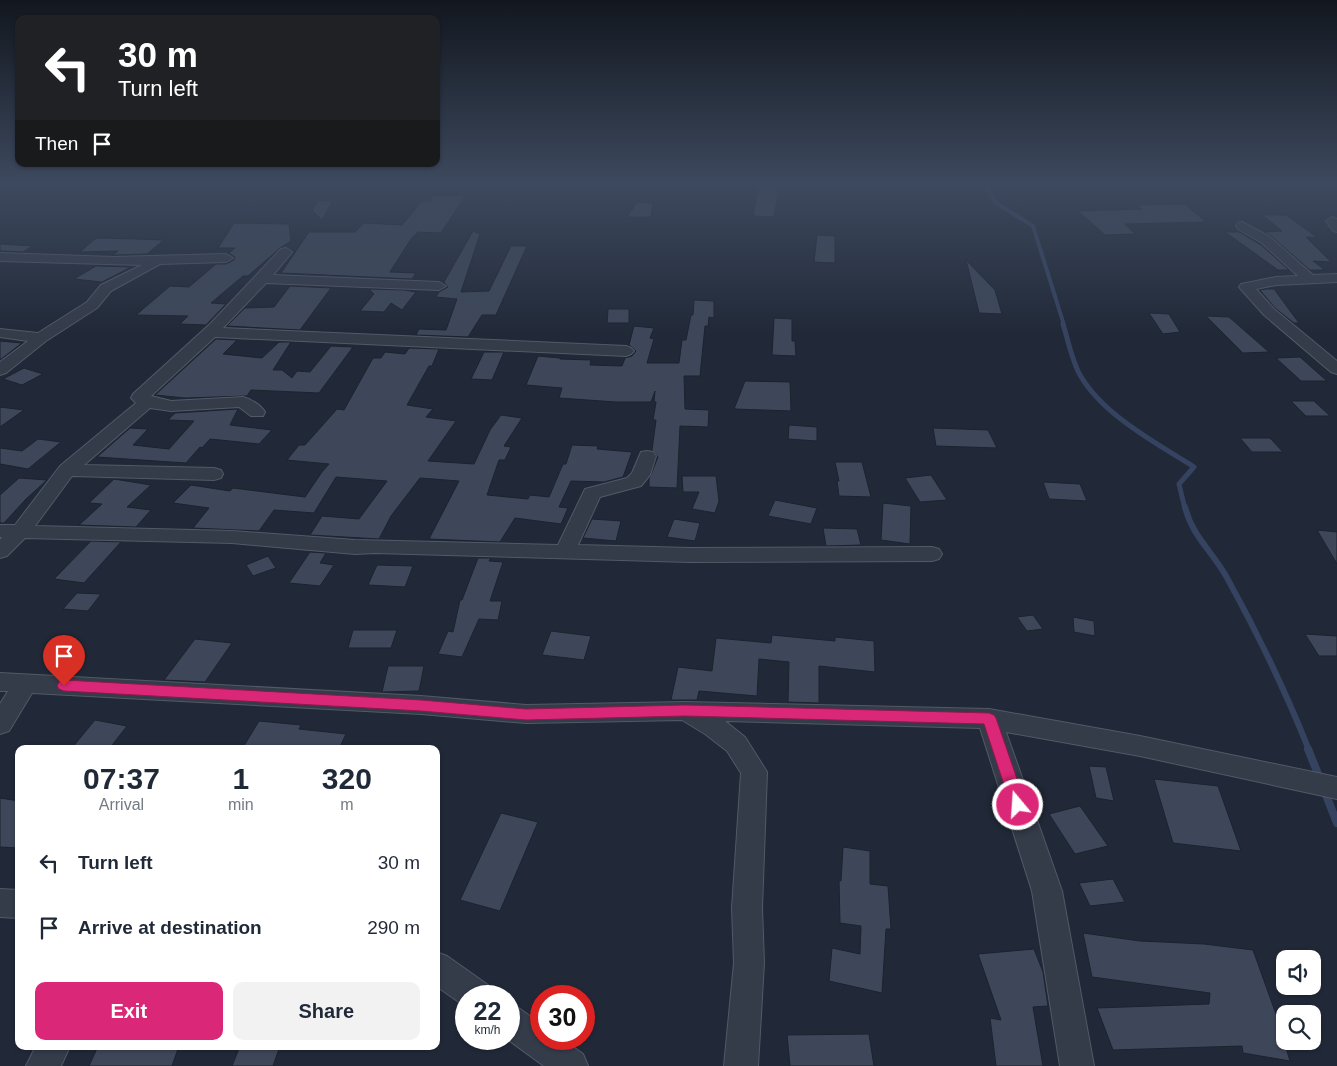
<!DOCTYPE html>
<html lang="en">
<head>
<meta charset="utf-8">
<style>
  body { margin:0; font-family:Helvetica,sans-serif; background:#f2f2f3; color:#1f2937; height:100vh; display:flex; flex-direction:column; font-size:19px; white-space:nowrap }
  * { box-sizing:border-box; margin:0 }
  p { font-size:16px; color:#747a83 }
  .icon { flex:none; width:28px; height:28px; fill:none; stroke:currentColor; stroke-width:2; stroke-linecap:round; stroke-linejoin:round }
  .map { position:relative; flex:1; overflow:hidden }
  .sheet { position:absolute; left:15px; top:745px; width:425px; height:305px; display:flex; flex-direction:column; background:#fff; border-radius:10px; box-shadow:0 1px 4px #0004 }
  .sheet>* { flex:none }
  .banner { position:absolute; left:15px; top:15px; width:425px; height:152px; border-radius:10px; box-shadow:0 1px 4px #0004; background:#202124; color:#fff; overflow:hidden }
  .controls { position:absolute; left:1276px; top:950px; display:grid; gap:10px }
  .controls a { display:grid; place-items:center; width:45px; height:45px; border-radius:10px; background:#fff; box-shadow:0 1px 4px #0004; font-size:25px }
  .speed { position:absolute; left:455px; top:985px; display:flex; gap:10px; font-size:25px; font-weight:700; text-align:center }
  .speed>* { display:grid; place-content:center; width:65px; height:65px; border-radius:50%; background:#fff; box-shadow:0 1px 4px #0004; line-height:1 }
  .speed small { font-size:12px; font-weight:400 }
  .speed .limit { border:8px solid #d22; background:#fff; color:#111 }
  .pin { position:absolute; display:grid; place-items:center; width:42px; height:42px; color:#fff; margin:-51px -21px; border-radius:50% 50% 50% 0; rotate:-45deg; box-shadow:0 0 5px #0007 }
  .pin .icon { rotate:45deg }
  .me { position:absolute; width:55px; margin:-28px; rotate:342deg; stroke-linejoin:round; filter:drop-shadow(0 0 4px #0008) }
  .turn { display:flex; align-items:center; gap:18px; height:105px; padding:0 20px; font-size:22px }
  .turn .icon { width:65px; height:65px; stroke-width:2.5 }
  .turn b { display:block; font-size:35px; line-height:42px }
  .then { display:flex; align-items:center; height:48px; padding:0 20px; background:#0003; gap:10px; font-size:19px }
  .eta { display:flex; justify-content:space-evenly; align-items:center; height:85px; text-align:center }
  .eta b { font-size:30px; font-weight:700; line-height:35px }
  .primary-button { display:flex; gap:10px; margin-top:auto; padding:10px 20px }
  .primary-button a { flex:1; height:58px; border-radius:10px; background:#db2777; color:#fff; font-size:20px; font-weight:700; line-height:58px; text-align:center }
  .primary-button a+a { background:#f2f2f3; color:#1f2937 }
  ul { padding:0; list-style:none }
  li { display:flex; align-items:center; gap:15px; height:65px; padding:0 20px }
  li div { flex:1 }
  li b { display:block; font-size:19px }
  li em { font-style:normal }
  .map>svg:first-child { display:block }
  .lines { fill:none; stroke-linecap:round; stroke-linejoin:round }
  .stream-far3 { stroke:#354360; stroke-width:4 }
  .stream-far2 { stroke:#354360; stroke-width:5 }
  .stream-far1 { stroke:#354360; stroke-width:6 }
  .stream { stroke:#354360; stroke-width:8 }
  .building { fill:#3d4759; stroke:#1c222f }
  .minor-casing { stroke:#525967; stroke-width:2 }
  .minor { fill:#343b49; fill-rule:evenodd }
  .route { fill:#db2777; stroke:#8e194d }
</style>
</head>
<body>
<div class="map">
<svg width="1337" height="1066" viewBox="0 0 1337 1066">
  <rect width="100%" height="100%" fill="#212938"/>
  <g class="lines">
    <path class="stream-far3" d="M984,184L996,203L1033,226L1064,325"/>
    <path class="stream-far2" d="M1063,324C1068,340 1072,361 1080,375C1103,415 1156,443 1194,467L1179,484L1185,509"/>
    <path class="stream-far1" d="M1185,507C1192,536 1212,551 1226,576C1257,632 1285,690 1309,750"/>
    <path class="stream" d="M1308,749L1320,779
      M1324,790L1337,823"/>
  </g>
  <path class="building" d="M758,188H779L774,217L753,216Z
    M466,195L441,233L418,232L411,239L390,272L416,273L412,279L281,273L309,232H355L364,223L402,225L418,206L419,202L431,201L432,196Z
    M333,200L322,220L312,210L318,201Z
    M637,202L653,203L651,217H627Z
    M1185,204L1206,222L1125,224L1135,234L1105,235L1078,211L1142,209L1136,205Z
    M1262,215H1286L1318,238L1306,237L1331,262L1313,261L1325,270H1310L1271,236L1264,232L1282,231Z
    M234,223L289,224L291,241L280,248L248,276H243L211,303L226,304L206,325L180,324L188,316L136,315L170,286L189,287L216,264H226L234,260L235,257L229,253L235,248H218Z
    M473,231L480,234L461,292L489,291L511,246H527L496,315H482L468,337L416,335L419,329L446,330L457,299L436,297L439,292L448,287L444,282Z
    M1225,232H1239L1261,245L1289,270H1278Z
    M817,235L835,236V263L814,262Z
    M96,238L137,239L164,240L147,254L112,255L118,251L80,252Z
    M0,244L33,246L23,252L0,251Z
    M966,260L995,290L1002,314L979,313Z
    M96,266L131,267L102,282L74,279Z
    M290,286L331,288L300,330L227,326L245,308L274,307Z
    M369,289L404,290L416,292L402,310L391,303L384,312L360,311L374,294Z
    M1266,289H1274L1299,323H1294L1275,308L1260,290Z
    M694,300L714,301V318L709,317L708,326H705L700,376H684L685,409L709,410L708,427L680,426L677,488L649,487V479L658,457L652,450L656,420H653L656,402H654L655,391L651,402H616L559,398L562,388L526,385L538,356L560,358V359L591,360L590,365L622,366L625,358L632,356L636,351L629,345L634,326L654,328L650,338L654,339L647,363H679L682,340H686L691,315H693Z
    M608,309H629V323H607Z
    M1149,313L1169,314L1180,332L1163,334Z
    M1206,316L1229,317L1269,352L1243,353Z
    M774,318L792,319V341H795L796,356L772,355Z
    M216,339L237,340L223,354L262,358L279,342H291L273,370H282L292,378L297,371L310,372L331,346L353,347L319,393L251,390L247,396L185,398L155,395Z
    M0,341L22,343L0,360Z
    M409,348L439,349L432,366H429L407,405L433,409L426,417L456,421L428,461L474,464L490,430L501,415L522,418L504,446L511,447L505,460H499L487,495L528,499L530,495L549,497L563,464H566L572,445L598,446L597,449L632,452L623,477L604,482L571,481L559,507L568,508L561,524L515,518L500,542L429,539L459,481L420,478L391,516L379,539L310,535L322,516L359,519L387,481L336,477L314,513L274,510L259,531L193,528L209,508L173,503L191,485L230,491L233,488L305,497L322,472L329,464L287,460L299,445H305L337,409L344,410L373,358H381L385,352L405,354Z
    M484,352H504L492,380L471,379Z
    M1300,357L1327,381H1301L1276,358Z
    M24,368L43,374L22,385L3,379Z
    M745,381L790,382L791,411L734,409Z
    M1291,401H1314L1330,416H1306Z
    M0,407L24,410L0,427Z
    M238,409L230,425L272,430L259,444L210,439L202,448L200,447L186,463L97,457L130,428L148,429L133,445L169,449L194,421L168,420L175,413Z
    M789,425L817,427V441L788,439Z
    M933,428L988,430L997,448L936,446Z
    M1240,438H1270L1283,452H1252Z
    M38,439L61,442L28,469L0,464V448L22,451Z
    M835,462H862L871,497L839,496L837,481H839Z
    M931,475L947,500L920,502L905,478Z
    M682,476H716L719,501L715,513L692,509L699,492H683Z
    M19,478L47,480L26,499L4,523H0V495Z
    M114,479L151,485L127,507L151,510L136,527L79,525L102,504L89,503Z
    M1043,482L1080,484L1087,501L1049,499Z
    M775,500L817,508L811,524L768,516Z
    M883,503L911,506L910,544L881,540Z
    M592,519L621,521L616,541L583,538Z
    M674,519L700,523L695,541L667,537Z
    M823,528L857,529L861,545L826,546Z
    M1317,530L1337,532V564Z
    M91,541L121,542L84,583L54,579Z
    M310,552L326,553L320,563L334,565L320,586L289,583Z
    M268,556L276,568L253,576L246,565Z
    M478,558H491L489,561L503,562L490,601H502L498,620L479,619L462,657L438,654L448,631L453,632L460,600H462Z
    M377,565L413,566L405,587L368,585Z
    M77,593L101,594L88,611L63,609Z
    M1033,615L1043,629L1027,631L1017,617Z
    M1073,617L1094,621L1095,636L1074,632Z
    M353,630H397L391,648H348Z
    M551,631L591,636L584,660L542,655Z
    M1305,634L1337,636V656H1319Z
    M772,635L835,641V637L874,641L875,672L819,666V703L788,702L789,662L759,659L757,696L699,691L697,700H671L678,667L712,671L716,638L771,643Z
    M195,639L232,643L205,682L164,680Z
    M388,666H424L419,691L382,692Z
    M95,720L127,726L109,749H71Z
    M259,721L301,725L299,729L346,734L339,749H242Z
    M1089,766L1106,767L1114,801L1096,798Z
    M1154,779L1218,786L1241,851L1173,843Z
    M0,798L19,801V848L0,847Z
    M1080,806L1108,846L1075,854L1049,814Z
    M501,813L538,822L500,911L460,900Z
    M843,847L870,851V884L888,886L891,929H886L882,993L829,981L832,948L860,954L861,926L840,923L839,880L841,881Z
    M1113,879L1125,902L1090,906L1079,883Z
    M1083,933L1140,941L1204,944L1253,950L1276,1014L1290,1061L1243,1053L1242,1046L1113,1050L1097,1008L1209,1004L1210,993L1092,977Z
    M1034,949L1043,972L1048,1006L1033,1007L1043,1066H996L990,1018L1001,1020L978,954Z
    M869,1034L874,1066H790L787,1035Z
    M98,1046H179L172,1066H89Z
    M240,1046H280L273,1066H232Z"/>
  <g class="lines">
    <defs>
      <path id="minor" d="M1332,217L1337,219V232L1333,231L1326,221Z
        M1242,222L1270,237L1313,275L1337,274V282L1276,285L1256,289L1274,309L1337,361V374L1331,372L1264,315L1239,287L1241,284L1276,277L1298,276L1262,243L1238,229L1236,226L1238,223Z
        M286,248L292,252L273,275L439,282L446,286L439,290L266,283L223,328L626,346L631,348L634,351L631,354L626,356L215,337L151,396L171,401L243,397C251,399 261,405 265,412L263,416H251L239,407L171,411L150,408L84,465L214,468L221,470L223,474L221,478L214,480L72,476L35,526L232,531L355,540L558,545L585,489L627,478L632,473L641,452L647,451L653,452L656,456L650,475L641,486L600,497L578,545L690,548L932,547L939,549L942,554L939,559L932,561L690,562L375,553L355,554L232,543L25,538L7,556L0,558V540L2,537H0V525H15L60,466L136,403L131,398L133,394L210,324L281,249Z
        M0,253L113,257L226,254L233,258L226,262L160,264L111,291L97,308L46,341L6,373L0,375V362L28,341L0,337V329L38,333L87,302L101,285L142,265L0,261Z
        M0,673L421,696L526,705L685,702L989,709L1140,736L1337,777V799L1140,756L1006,732L1062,891L1094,1066H1060L1032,891L980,728L725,721L745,737L767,772L762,908L764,963L758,1066H724L734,963L732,908L741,773L727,751L705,734L682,720L526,723L421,714L32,693L9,731L0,734V704L8,691H0Z
        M0,889L19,890V918L0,917Z
        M436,952L447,956L488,985L493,996H466V1007L436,986Z
        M509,1004L520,1009L541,1024V1039H562L583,1054L588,1066H544L507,1039Z
        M36,1046H70L61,1066H26Z"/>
    </defs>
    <use href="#minor" class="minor-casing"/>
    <use href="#minor" class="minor"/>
  </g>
  <linearGradient id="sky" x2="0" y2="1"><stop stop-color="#12171f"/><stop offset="0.55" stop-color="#3d495e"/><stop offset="1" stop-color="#3d495e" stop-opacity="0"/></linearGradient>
  <rect width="1337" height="334" fill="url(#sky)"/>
  <path class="route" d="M64,680L421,700L526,709L685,705L989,713L994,715L996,718L1026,805L1023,809L1018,811L1012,809L984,724L685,716L526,720L421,711L64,691L59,689L57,686L59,682Z"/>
</svg>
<div class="controls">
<a><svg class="icon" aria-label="sound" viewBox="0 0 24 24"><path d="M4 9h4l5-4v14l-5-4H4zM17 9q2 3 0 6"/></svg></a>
<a><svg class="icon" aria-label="search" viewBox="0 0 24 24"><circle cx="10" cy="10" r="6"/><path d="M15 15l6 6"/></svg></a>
</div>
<div class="speed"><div>22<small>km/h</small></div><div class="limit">30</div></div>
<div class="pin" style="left:64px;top:686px;background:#d93025"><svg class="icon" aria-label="arrive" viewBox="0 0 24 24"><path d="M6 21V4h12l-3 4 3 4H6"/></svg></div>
<svg class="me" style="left:1018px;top:805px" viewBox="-20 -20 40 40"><circle r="17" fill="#db2777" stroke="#fff" stroke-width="3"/><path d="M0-11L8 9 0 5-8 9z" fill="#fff"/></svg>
<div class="banner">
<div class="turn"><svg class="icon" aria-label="left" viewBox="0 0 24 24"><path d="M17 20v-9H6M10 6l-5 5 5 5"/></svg><div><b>30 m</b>Turn left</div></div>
<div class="then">Then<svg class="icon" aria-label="arrive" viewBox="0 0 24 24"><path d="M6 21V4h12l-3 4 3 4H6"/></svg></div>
</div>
<section class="sheet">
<div class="eta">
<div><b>07:37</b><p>Arrival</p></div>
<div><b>1</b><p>min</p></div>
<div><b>320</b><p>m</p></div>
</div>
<ul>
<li><svg class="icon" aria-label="left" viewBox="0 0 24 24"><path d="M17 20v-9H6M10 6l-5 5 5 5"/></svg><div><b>Turn left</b></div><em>30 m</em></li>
<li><svg class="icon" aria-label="arrive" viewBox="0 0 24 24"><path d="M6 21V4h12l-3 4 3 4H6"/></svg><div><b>Arrive at destination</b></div><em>290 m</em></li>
</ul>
<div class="primary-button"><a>Exit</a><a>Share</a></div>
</section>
</div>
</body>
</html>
